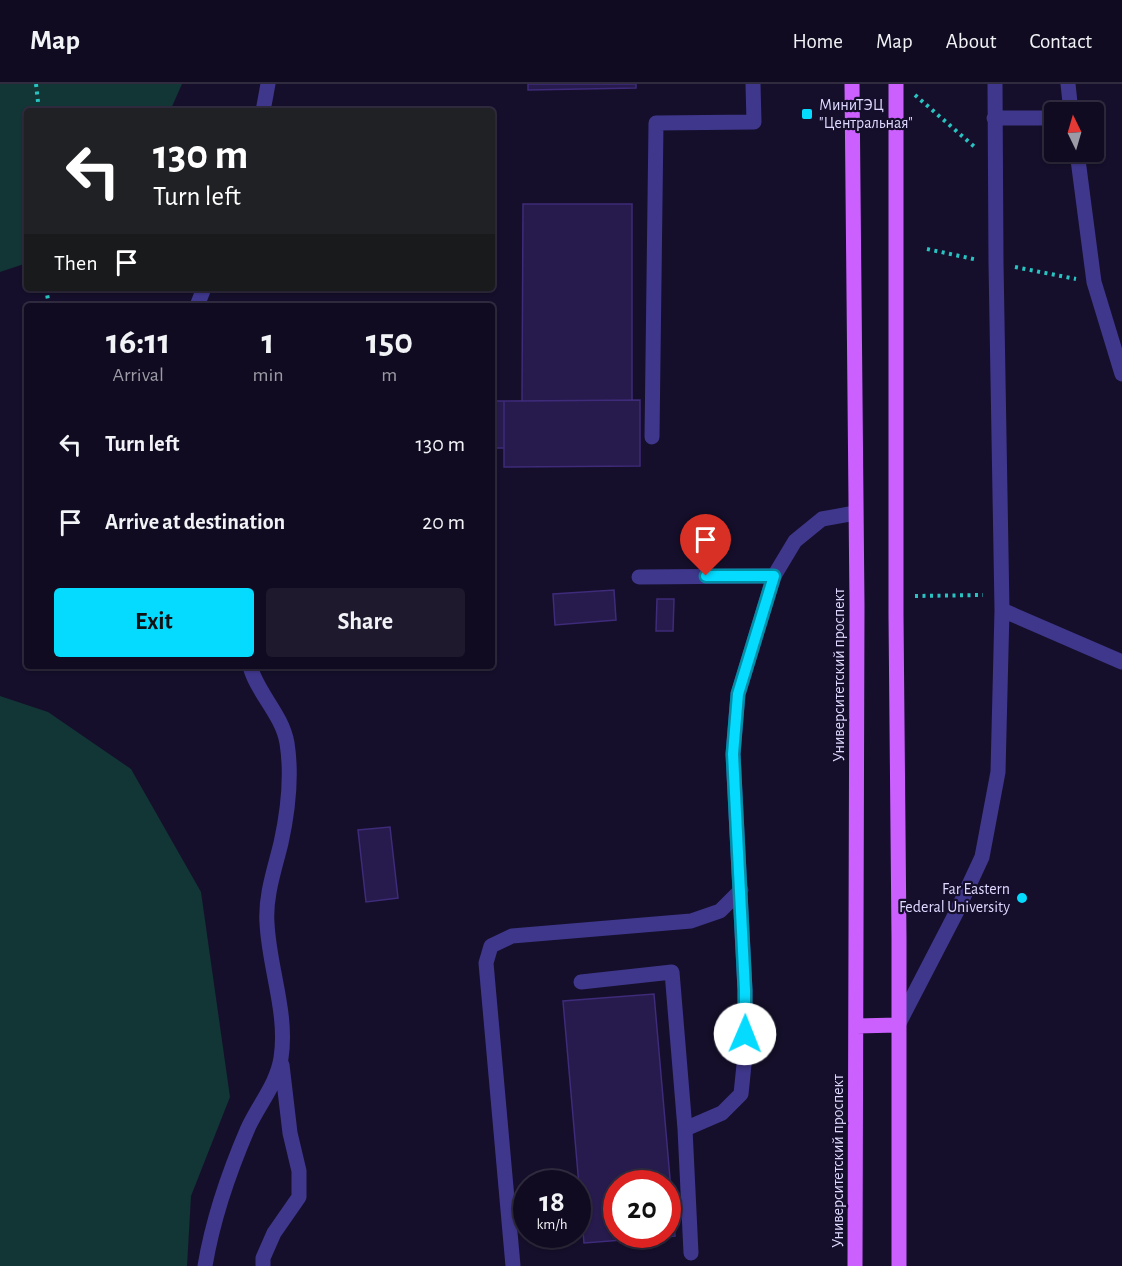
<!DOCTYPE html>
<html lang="en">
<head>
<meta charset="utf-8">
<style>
  body { margin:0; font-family:"Alegreya Sans",sans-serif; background:#1e192d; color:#f1f3f6; height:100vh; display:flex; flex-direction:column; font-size:22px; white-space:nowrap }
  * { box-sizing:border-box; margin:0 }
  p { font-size:20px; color:#9c9ba5 }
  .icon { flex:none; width:33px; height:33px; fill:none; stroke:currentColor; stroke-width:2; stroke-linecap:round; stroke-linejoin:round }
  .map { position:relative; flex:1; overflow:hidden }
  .drawer { position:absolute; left:24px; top:219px; width:471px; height:366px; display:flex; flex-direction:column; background:#100b20; border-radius:6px; box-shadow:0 2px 4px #0004,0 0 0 2px #302b3e }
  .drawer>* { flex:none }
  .hud { position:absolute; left:24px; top:24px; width:471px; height:183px; border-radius:6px; box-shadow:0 2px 4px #0004,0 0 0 2px #302b3e; background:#202124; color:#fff; overflow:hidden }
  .needle { width:39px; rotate:355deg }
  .fabs { position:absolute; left:1044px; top:18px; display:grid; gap:12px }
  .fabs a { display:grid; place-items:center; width:60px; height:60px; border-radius:6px; background:#100b20; box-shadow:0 2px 4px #0004,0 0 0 2px #302b3e; font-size:30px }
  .speed { position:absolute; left:513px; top:1086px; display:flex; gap:12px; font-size:30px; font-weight:700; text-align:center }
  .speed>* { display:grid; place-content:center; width:78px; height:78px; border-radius:50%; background:#100b20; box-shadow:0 2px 4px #0004,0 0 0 2px #302b3e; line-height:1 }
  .speed small { font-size:15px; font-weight:400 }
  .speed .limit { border:9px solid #d22; background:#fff; color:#111 }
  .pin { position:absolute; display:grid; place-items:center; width:51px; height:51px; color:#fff; margin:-62px -26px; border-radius:50% 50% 50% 0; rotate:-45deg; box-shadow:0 0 6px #0007 }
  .pin .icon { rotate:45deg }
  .me { position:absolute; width:66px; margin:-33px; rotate:1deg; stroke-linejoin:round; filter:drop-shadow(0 0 4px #0008) }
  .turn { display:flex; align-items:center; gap:21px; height:126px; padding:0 30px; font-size:27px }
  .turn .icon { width:78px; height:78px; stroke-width:2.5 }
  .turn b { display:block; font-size:42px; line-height:51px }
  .then { display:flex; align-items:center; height:57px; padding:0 30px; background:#0003; gap:12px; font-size:22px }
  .eta { display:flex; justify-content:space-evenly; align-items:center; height:102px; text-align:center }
  .eta b { font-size:36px; font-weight:600; line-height:42px }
  .cta { display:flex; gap:12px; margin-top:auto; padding:12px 30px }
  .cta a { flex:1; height:69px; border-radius:6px; background:#05daff; color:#111; font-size:24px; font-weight:600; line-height:69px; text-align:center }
  .cta a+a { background:#1e192d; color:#f1f3f6 }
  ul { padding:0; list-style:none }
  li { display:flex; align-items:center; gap:18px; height:78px; padding:0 30px }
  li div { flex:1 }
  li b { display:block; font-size:22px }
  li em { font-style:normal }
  header { display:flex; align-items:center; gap:36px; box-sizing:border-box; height:84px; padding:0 30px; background:#100b20; border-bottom:2px solid #302b3e }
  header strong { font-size:28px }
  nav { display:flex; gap:33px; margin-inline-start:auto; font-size:21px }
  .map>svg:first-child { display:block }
  .green { fill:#123535 }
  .building { fill:#271a4d; stroke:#3e2b7a; stroke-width:1.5; fill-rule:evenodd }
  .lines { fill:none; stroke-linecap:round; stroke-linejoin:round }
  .path { stroke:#29c3c1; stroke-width:4; stroke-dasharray:3 4.5; stroke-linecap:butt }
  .minor { stroke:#3f378c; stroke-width:15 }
  .major { stroke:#cb60ff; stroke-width:15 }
  .route-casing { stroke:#038ea6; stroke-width:15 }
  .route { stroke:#05daff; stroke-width:10 }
  .poi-dot { fill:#05daff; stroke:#150f2b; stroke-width:2 }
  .labels { text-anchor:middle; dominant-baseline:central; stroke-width:4.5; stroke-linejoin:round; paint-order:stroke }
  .poi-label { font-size:16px; fill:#dfd9ff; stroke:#150f2b; text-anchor:start }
  .street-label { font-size:16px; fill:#dfd9ff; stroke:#150f2b }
</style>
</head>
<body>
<header>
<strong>Map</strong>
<nav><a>Home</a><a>Map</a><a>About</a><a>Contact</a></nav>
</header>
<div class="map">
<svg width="1122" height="1182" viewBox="0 0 1122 1182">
  <rect width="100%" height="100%" fill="#150f2b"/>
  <path class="green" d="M0,0H182L170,27H27V179L0,188Z
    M0,612L48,628L131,685L201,808L230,1013L191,1112L187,1182H0Z"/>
  <path class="building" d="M528,0H636V4L528,6Z
    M523,120H632V316L522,317Z
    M640,316V382L504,383V317Z
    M492,317H504V364H492Z
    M614,506L616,536L555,541L553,510Z
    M657,515H674L673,547H656Z
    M390,743L398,814L366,818L358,746Z
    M654,910L675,1152L584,1159L563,917ZM616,1100H668V1150H616Z"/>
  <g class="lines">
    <path class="path" d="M36,0L39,27
      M915,11L977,65
      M927,165L978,176
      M1015,183L1076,195
      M46,204L49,222
      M915,512L983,511"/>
    <path class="minor" d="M1068,0L1071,28
      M263,27L268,0
      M994,34H1054
      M1077,68L1094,198L1122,290
      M197,222L204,204
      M652,353L656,39L754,38L753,0
      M639,493L774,492
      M1002,526L1122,578
      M581,898L672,888L685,1045L691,1169
      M898,941L956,829L982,773L998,688L1002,526L996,179L995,0
      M685,1045L722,1029L741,1010L745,971V906L733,670L738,610L774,492L795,457L822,435L855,429
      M205,1182C213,1134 229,1088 248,1044C259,1020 277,1000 281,974C288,929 269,884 267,839C265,812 275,784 281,759C288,727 292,691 287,659C282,630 257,609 250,582
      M263,1182V1174L274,1149L299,1113V1087L290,1049L282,981
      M513,1182L486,879L491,862L512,852L691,837L720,827L741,806"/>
    <path class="major" d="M852,0L857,522L855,1182
      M896,0V531L899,854V1182
      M856,942L898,941"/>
  </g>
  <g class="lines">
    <defs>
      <path id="route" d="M706,492H774L738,610L733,670L745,906V950"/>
    </defs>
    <use href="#route" class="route-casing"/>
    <use href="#route" class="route"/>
  </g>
  <g class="poi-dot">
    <rect x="801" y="24" width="12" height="12" rx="3"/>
    <circle cx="1022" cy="814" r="6"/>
  </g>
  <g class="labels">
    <g class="poi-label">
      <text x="819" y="21">МиниТЭЦ<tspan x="819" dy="18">"Центральная"</tspan></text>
      <text x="1010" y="805" text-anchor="end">Far Eastern<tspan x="1010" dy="18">Federal University</tspan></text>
    </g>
    <g class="street-label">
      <text transform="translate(839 591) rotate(-90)">Университетский проспект</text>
      <text transform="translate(838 1077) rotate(-90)">Университетский проспект</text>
    </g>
  </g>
</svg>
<div class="fabs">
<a><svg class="needle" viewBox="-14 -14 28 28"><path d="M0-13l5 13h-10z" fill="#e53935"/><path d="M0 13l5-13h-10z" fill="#9c9ba5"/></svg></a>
</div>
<div class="speed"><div>18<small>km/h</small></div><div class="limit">20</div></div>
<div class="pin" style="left:706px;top:492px;background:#d93025"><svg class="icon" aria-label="arrive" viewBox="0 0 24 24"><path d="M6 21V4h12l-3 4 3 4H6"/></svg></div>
<svg class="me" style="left:745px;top:950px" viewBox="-20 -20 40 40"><circle r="19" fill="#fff"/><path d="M0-13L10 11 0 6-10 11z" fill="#05daff"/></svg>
<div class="hud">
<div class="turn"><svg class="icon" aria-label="left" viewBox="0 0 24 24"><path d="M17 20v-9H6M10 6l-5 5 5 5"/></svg><div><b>130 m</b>Turn left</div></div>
<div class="then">Then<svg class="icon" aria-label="arrive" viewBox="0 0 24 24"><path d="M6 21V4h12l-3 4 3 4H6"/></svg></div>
</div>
<section class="drawer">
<div class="eta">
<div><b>16:11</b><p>Arrival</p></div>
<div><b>1</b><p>min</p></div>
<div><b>150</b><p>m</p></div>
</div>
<ul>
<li><svg class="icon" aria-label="left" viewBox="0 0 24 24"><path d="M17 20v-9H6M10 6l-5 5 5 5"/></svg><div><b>Turn left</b></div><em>130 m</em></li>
<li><svg class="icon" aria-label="arrive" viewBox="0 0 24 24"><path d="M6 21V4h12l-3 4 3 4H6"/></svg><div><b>Arrive at destination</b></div><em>20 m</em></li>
</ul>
<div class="cta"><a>Exit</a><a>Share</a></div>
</section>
</div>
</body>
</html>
